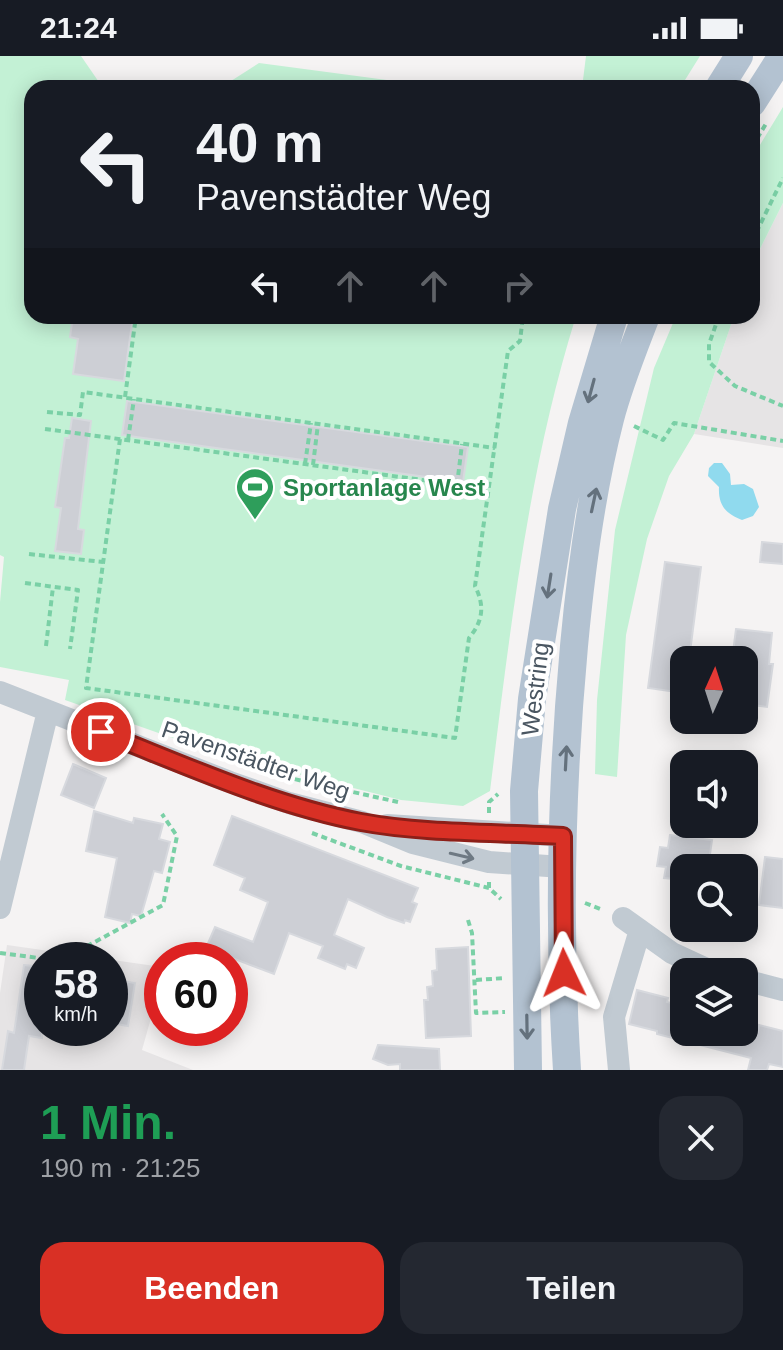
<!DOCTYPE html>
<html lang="de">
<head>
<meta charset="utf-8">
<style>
  body { margin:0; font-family:Arial,sans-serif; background:#242831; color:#f1f3f6; height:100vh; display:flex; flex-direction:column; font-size:30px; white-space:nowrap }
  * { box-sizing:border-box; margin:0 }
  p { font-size:26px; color:#9ea1a6 }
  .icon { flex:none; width:44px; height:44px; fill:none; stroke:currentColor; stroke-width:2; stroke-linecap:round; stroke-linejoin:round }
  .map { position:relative; height:1014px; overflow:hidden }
  .sheet { display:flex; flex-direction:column; background:#171b24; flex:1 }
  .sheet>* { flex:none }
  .guide { position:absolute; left:24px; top:24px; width:736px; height:244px; border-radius:24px; box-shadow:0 4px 20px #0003; background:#171b24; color:#f1f3f6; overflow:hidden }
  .needle { width:52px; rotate:3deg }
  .tools { position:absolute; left:670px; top:590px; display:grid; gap:16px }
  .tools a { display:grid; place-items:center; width:88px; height:88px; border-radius:16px; background:#171b24; box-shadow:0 4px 20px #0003; font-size:40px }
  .speed { position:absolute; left:24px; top:886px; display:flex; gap:16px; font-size:40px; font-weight:700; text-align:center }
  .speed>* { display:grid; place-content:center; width:104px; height:104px; border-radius:50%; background:#171b24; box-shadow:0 4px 20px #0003; line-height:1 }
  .speed small { font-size:20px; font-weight:400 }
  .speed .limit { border:12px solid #d22; background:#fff; color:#111 }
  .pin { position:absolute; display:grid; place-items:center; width:68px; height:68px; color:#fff; margin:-34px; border:4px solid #fff; border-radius:50%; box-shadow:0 2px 8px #0007 }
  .me { position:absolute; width:88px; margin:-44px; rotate:358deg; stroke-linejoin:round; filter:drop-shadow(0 0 6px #0008) }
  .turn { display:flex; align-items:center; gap:28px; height:168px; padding:0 40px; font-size:36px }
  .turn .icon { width:104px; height:104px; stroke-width:2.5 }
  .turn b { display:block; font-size:56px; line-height:68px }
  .lanes { display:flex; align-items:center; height:76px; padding:0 40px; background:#0003; justify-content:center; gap:40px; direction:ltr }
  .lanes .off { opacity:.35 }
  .round { display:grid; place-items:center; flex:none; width:84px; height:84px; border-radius:24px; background:#242831 }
  .head { display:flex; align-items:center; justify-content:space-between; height:136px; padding:0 40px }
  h1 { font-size:48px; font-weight:700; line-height:60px; color:#1e9e55 }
  .action { display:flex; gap:16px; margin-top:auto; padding:16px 40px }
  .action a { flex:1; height:92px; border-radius:24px; background:#d93025; color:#fff; font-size:32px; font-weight:700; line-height:92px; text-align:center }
  .action a+a { background:#242831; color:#f1f3f6 }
  .status { display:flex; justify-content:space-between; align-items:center; height:56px; padding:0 40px; background:#171b24; direction:ltr }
  .status svg { height:22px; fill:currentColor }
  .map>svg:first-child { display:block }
  .education { fill:#e6e4e5; fill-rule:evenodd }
  .green { fill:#c3f1d5 }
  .water { fill:#90daee }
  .building { fill:#cdcfd5; stroke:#d7d9de; stroke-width:2 }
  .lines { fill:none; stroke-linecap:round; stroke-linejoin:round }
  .path { stroke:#7ad0a6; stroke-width:4; stroke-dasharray:6 4; stroke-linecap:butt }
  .minor { stroke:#c1cad2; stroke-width:22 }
  .major { stroke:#b3c2d1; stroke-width:28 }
  .oneway { stroke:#64717d }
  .oneway2 { stroke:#6e7983 }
  .route-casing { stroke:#8d1f18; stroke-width:20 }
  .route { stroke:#d93025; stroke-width:14 }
  .labels { text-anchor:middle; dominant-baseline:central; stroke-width:8; stroke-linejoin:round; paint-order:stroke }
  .leisure-label { font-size:24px; font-weight:bold; fill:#27864d; stroke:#fff; text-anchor:start }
  .street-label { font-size:24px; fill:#4a5661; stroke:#fff }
</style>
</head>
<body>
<div class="status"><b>21:24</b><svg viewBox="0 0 49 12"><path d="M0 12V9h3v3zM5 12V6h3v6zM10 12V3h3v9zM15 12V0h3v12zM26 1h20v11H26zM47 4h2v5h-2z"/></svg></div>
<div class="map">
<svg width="783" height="1014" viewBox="0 0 783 1014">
  <rect width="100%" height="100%" fill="#f5f3f3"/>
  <path class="education" d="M783,147V392L694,378L734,260H752V209Z
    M7,889L162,911V923L142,994L193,1014H0V937ZM42,904H110V972H42Z"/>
  <path class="green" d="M0,0H81L103,32H32V260H576C528,414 510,575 490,735L463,750L401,744L218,698L65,644L69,624L0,611V546L4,501L0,499Z
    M586,0H700L680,32H582Z
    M259,7L447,32H220Z
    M783,51V147L752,209V102Z
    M676,260H734L694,378L669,420L647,483L626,579L617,721L595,718L597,644L615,474L654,312Z"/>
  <path class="water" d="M714,407H722L730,418L731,429L744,428L753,433L759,451L753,460L742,464C726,458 718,449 719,431L708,420L709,412Z"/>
  <path class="building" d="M73,260H133L124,325L73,318L78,283L70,281Z
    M127,345L468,391L463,426L122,379Z
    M72,362L91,365L78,473L84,474L81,498L55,495L61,452L55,451L65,382H69Z
    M762,486L783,488V508L760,506Z
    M665,506L701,511L689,604H684V637L648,632Z
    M736,573L772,577L769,608H773L767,651L744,648V604H732Z
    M73,708L106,722L94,752L61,739Z
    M94,755L133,767L134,762L163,768L159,783L170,786L162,817L154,815L141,860L132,858L130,867L105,861L117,802L86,795Z
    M232,760L418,832L412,846L417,848L410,866L405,864L404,867L387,861L348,843L334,879L364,892L356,912L347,908L345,913L318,902L323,890L289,877L274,918L206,892L215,871L253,886L268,846L240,834L245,822L214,809Z
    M670,779L712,784L708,812H684V824L664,822L666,811L657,810L660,791L668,792Z
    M765,801L783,803V852L759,849Z
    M468,891L471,980L426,982L424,944H428L427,931L433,930L432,915L437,914L436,893Z
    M24,909L42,911V982L29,980L24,1014H2L8,975L14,977Z
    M110,923L135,927L128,970L110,967Z
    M637,934L668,942L667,946L684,950V976H758L759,969L783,975V1011L769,1008L767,1014H748L751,1002L657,978V975L629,968Z
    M378,989L439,993L440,1014H400V1008L388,1009L373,1003Z"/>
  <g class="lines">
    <path class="path" d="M752,91L767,66
      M752,185L783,122
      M719,260L709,288V306L735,330L783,350
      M125,341L136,260
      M47,356L80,359L83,336L495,392
      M634,370L663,384L674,367L783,385
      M45,373L489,433
      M120,383L86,632L455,682L469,582C483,565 485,550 475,530L508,295L520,285L523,260
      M128,384L134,343
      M305,408L311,367
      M313,409L318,368
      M457,429L462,388
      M29,498L103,506
      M25,527L78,534L70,593
      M46,590L53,531
      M285,721L398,746
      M489,757V746L498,738
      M312,777L401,810L489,832
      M489,826V832L501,843
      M585,847L603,854
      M468,864L472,877L476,957L505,956
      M0,897L54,904
      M69,900L163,849L177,780L162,758
      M55,904L60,899L82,902V904
      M476,924L505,922"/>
    <path class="minor" d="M0,636L230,726L289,747L362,766L413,787L489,806L562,811
      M387,769L563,780
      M0,852L48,655
      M623,862L672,897L713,916
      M744,924L783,934
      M619,1014L614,961L640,874"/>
    <path class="major" d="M719,32L739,0
      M752,47L782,0
      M528,1014L524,735L532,643L562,453L582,367L614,260
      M567,1014C558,873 561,731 574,590C581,514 591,437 610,363C619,328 633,294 646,260"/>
  </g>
  <defs><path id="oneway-shaft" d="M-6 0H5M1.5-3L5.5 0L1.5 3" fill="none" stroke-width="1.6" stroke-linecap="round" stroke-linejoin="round" transform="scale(2)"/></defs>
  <g class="oneway">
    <use href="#oneway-shaft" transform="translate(591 335) rotate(105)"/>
    <use href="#oneway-shaft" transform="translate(594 444) rotate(-78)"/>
    <use href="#oneway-shaft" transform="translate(549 530) rotate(99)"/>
    <use href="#oneway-shaft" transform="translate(566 702) rotate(-87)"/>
    <use href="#oneway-shaft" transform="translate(527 971) rotate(89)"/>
  </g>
  <use class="oneway2" href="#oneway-shaft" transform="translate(462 800) rotate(13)"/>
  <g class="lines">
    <defs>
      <path id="route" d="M101,676C185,709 272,749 361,766C425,778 499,776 563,780L564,917"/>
    </defs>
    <use href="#route" class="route-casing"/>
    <use href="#route" class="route"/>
  </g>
  <defs>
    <symbol id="stadium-pin" viewBox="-11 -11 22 30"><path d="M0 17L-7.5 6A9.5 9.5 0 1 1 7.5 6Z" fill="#2e9e5b" stroke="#fff"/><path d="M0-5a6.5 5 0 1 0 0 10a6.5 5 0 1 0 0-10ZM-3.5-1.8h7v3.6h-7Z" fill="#fff"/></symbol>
  </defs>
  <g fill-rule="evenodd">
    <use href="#stadium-pin" x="233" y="409" width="44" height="60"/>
  </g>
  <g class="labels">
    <g class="leisure-label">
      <text x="283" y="431">Sportanlage West</text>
    </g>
    <g class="street-label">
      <text transform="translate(535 633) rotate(-83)">Westring</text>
      <text transform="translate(256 704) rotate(19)">Pavenstädter Weg</text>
    </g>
  </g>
</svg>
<div class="tools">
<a><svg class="needle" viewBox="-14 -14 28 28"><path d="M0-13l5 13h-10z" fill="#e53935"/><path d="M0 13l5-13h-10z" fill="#9ea1a6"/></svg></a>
<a><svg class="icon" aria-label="sound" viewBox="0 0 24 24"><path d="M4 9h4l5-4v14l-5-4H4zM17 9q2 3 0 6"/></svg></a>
<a><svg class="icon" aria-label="search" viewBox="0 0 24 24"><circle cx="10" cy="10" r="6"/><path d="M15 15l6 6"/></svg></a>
<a><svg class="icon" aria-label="layers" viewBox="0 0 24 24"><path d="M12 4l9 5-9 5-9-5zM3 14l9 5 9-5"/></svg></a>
</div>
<div class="speed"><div>58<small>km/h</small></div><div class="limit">60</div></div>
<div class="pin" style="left:101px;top:676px;background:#d93025"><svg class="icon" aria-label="arrive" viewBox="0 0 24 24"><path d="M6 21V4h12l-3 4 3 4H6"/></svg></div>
<svg class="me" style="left:564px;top:917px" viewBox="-20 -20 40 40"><path d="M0-17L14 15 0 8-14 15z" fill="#d93025" stroke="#fff" stroke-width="4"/></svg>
<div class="guide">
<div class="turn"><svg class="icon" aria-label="left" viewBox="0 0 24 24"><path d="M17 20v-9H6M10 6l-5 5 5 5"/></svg><div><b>40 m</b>Pavenstädter Weg</div></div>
<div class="lanes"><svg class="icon" aria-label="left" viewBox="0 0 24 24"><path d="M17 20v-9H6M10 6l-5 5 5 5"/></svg><svg class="icon off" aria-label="ahead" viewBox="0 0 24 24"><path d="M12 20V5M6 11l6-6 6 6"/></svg><svg class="icon off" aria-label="ahead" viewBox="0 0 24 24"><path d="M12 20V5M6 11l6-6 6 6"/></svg><svg class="icon off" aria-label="right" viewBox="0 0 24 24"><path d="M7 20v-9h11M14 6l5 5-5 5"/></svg></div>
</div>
</div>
<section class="sheet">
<div class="head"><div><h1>1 Min.</h1><p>190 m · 21:25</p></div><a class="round"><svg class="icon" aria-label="close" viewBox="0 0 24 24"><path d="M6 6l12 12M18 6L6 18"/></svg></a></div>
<div class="action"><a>Beenden</a><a>Teilen</a></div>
</section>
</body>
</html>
